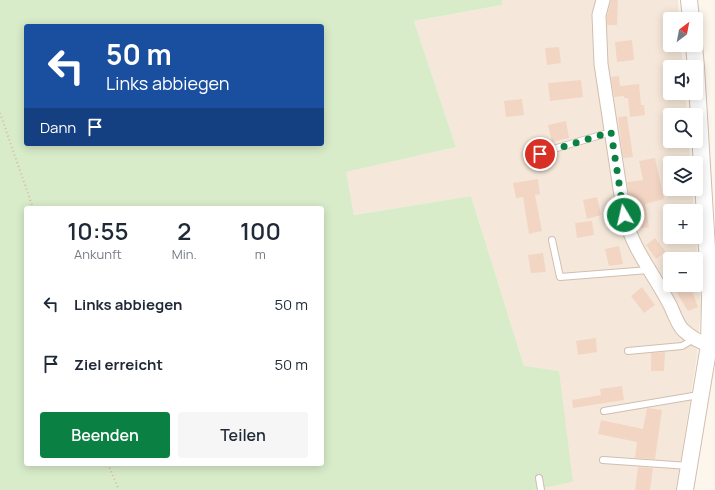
<!DOCTYPE html>
<html lang="de">
<head>
<meta charset="utf-8">
<style>
  body { margin:0; font-family:Manrope,sans-serif; background:#f6f6f7; color:#1f2937; height:100vh; display:flex; flex-direction:column; font-size:15px; white-space:nowrap }
  * { box-sizing:border-box; margin:0 }
  p { font-size:13px; color:#747a83 }
  .icon { flex:none; width:22px; height:22px; fill:none; stroke:currentColor; stroke-width:2; stroke-linecap:round; stroke-linejoin:round }
  .map { position:relative; flex:1; overflow:hidden }
  .drawer { position:absolute; left:24px; top:206px; width:300px; height:260px; display:flex; flex-direction:column; background:#fff; border-radius:4px; box-shadow:0 2px 10px #0003 }
  .drawer>* { flex:none }
  .hud { position:absolute; left:24px; top:24px; width:300px; height:122px; border-radius:4px; box-shadow:0 2px 10px #0003; background:#1a4fa0; color:#fff; overflow:hidden }
  .needle { width:26px; rotate:32deg }
  .controls { position:absolute; left:663px; top:12px; display:grid; gap:8px }
  .controls a { display:grid; place-items:center; width:40px; height:40px; border-radius:4px; background:#fff; box-shadow:0 2px 10px #0003; font-size:20px }
  .pin { position:absolute; display:grid; place-items:center; width:34px; height:34px; color:#fff; margin:-17px; border:2px solid #fff; border-radius:50%; box-shadow:0 1px 4px #0007 }
  .me { position:absolute; width:44px; margin:-22px; rotate:351deg; stroke-linejoin:round; filter:drop-shadow(0 0 3px #0008) }
  .turn { display:flex; align-items:center; gap:14px; height:84px; padding:0 16px; font-size:18px }
  .turn .icon { width:52px; height:52px; stroke-width:2.5 }
  .turn b { display:block; font-size:28px; line-height:34px }
  .then { display:flex; align-items:center; height:38px; padding:0 16px; background:#0003; gap:8px; font-size:15px }
  .eta { display:flex; justify-content:space-evenly; align-items:center; height:68px; text-align:center }
  .eta b { font-size:24px; font-weight:600; line-height:28px }
  .button { display:flex; gap:8px; margin-top:auto; padding:8px 16px }
  .button a { flex:1; height:46px; border-radius:4px; background:#0b8043; color:#fff; font-size:16px; font-weight:600; line-height:46px; text-align:center }
  .button a+a { background:#f6f6f7; color:#1f2937 }
  ul { padding:0; list-style:none }
  li { display:flex; align-items:center; gap:12px; height:60px; padding:0 16px }
  li div { flex:1 }
  li b { display:block; font-size:15px }
  li em { font-style:normal }
  .map>svg:first-child { display:block }
  .residential { fill:#f5e8da; fill-rule:evenodd }
  .green { fill:#d8ecc9; fill-rule:evenodd }
  .building { fill:#f3d5c3 }
  .lines { fill:none; stroke-linecap:round; stroke-linejoin:round }
  .service-casing { stroke:#d1beb0; stroke-width:8 }
  .minor-casing { stroke:#d1beb0; stroke-width:15 }
  .tertiary-casing { stroke:#d1beb0; stroke-width:18 }
  .path { stroke:#d9b8a5; stroke-width:2; stroke-dasharray:1 3; stroke-linecap:butt }
  .service { stroke:#fff; stroke-width:6 }
  .minor { stroke:#fff; stroke-width:13 }
  .tertiary { stroke:#fff; stroke-width:16 }
  .route { stroke:#0b8043; stroke-width:7; stroke-dasharray:0 12.6 }
</style>
</head>
<body>
<div class="map">
<svg width="715" height="490" viewBox="0 0 715 490">
  <rect width="100%" height="100%" fill="#fdf6ec"/>
  <path class="residential" d="M502,0H678L679,19H670V45H681L683,67H670V93H685L687,115H670V141H689L690,163H670V189H692L694,211H670V237H696L701,307L697,356L676,490H533L573,482L524,366L471,196L354,215L345,172L456,147L414,21L502,5ZM670,259H696V285H670Z"/>
  <path class="green" d="M0,0H502V5L414,21L456,147L346,172L354,215L471,196L524,366L559,371L573,482L533,490H0ZM26,26H322V144H26ZM26,208H322V464H26Z"/>
  <path class="building" d="M611,0H618L617,25H607V16Z
    M632,40L634,60L617,62L615,42Z
    M559,47L561,63L547,65L545,48Z
    M619,76L620,86L639,84L641,105H644L645,115L630,117L628,98H624V96L614,97L611,77Z
    M581,80L583,97L550,101L548,83Z
    M522,99L524,115L506,117L504,101Z
    M627,116L633,157L623,158L618,117Z
    M566,121L569,138L552,142L548,125Z
    M655,158L664,199L645,204L649,227L637,229L632,213L627,182L643,180L639,161Z
    M538,179L540,194L535,195L542,231L529,234L523,197L516,198L513,183Z
    M597,197L601,215L587,219L583,200Z
    M592,221L594,235L577,238L575,223Z
    M655,238L666,252L656,259L646,245Z
    M619,246L623,264L609,266L605,249Z
    M543,253L546,272L531,273L528,255Z
    M672,285H690L698,307L688,311Z
    M642,287L655,305L644,313L631,296Z
    M596,338L597,352L578,355L576,341Z
    M665,352L664,371H651V353Z
    M622,386L624,400L573,408L572,400L601,395L600,389Z
    M647,408L662,410L655,459L635,458L637,442L598,434L601,420L643,429Z
    M638,467L653,468L650,490H635Z"/>
  <g class="lines">
    <defs>
      <path id="service" d="M540,153L611,132
        M552,240L560,277L649,270
        M628,351L682,346L694,339
        M604,411L699,395
        M603,460L689,466
        M539,478L541,490"/>
      <path id="minor" d="M603,0L599,15L601,64L624,215C633,250 654,274 670,305C674,313 677,324 683,330C691,337 699,342 709,345"/>
      <path id="tertiary" d="M689,0L691,19
        M694,45L696,67
        M685,490L709,345L710,298L696,67"/>
    </defs>
    <use href="#service" class="service-casing"/>
    <use href="#minor" class="minor-casing"/>
    <use href="#tertiary" class="tertiary-casing"/>
    <path class="path" d="M0,113L33,208
      M108,464L119,490"/>
    <use href="#service" class="service"/>
    <use href="#minor" class="minor"/>
    <use href="#tertiary" class="tertiary"/>
  </g>
  <g class="lines">
    <path class="route" d="M540,154L611,132L624,215"/>
  </g>
</svg>
<div class="controls">
<a><svg class="needle" viewBox="-14 -14 28 28"><path d="M0-13l5 13h-10z" fill="#e53935"/><path d="M0 13l5-13h-10z" fill="#747a83"/></svg></a>
<a><svg class="icon" aria-label="sound" viewBox="0 0 24 24"><path d="M4 9h4l5-4v14l-5-4H4zM17 9q2 3 0 6"/></svg></a>
<a><svg class="icon" aria-label="search" viewBox="0 0 24 24"><circle cx="10" cy="10" r="6"/><path d="M15 15l6 6"/></svg></a>
<a><svg class="icon" aria-label="layers" viewBox="0 0 24 24"><path d="M12 4l9 5-9 5-9-5zM3 14l9 5 9-5"/></svg></a>
<a>+</a>
<a>−</a>
</div>
<div class="pin" style="left:540px;top:154px;background:#d93025"><svg class="icon" aria-label="arrive" viewBox="0 0 24 24"><path d="M6 21V4h12l-3 4 3 4H6"/></svg></div>
<svg class="me" style="left:624px;top:215px" viewBox="-20 -20 40 40"><circle r="17" fill="#0b8043" stroke="#fff" stroke-width="3"/><path d="M0-11L8 9 0 5-8 9z" fill="#fff"/></svg>
<div class="hud">
<div class="turn"><svg class="icon" aria-label="left" viewBox="0 0 24 24"><path d="M17 20v-9H6M10 6l-5 5 5 5"/></svg><div><b>50 m</b>Links abbiegen</div></div>
<div class="then">Dann<svg class="icon" aria-label="arrive" viewBox="0 0 24 24"><path d="M6 21V4h12l-3 4 3 4H6"/></svg></div>
</div>
<section class="drawer">
<div class="eta">
<div><b>10:55</b><p>Ankunft</p></div>
<div><b>2</b><p>Min.</p></div>
<div><b>100</b><p>m</p></div>
</div>
<ul>
<li><svg class="icon" aria-label="left" viewBox="0 0 24 24"><path d="M17 20v-9H6M10 6l-5 5 5 5"/></svg><div><b>Links abbiegen</b></div><em>50 m</em></li>
<li><svg class="icon" aria-label="arrive" viewBox="0 0 24 24"><path d="M6 21V4h12l-3 4 3 4H6"/></svg><div><b>Ziel erreicht</b></div><em>50 m</em></li>
</ul>
<div class="button"><a>Beenden</a><a>Teilen</a></div>
</section>
</div>
</body>
</html>
